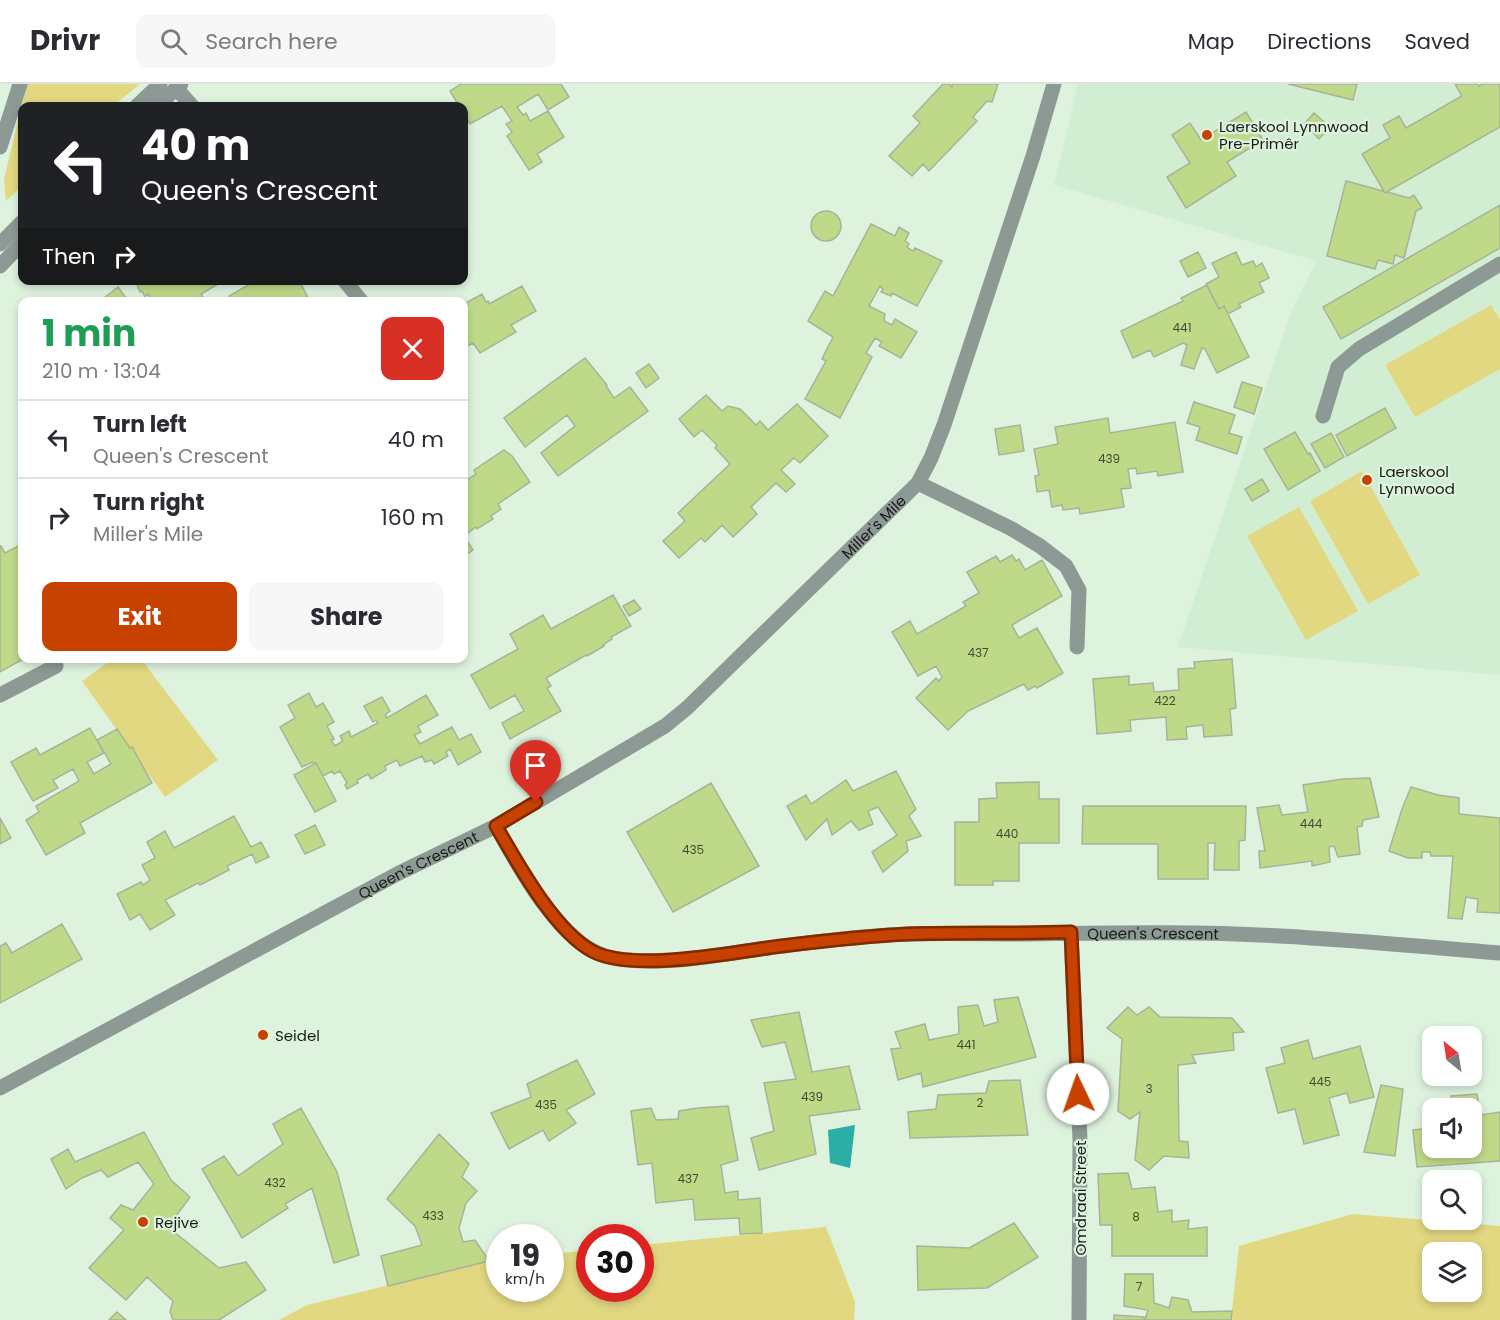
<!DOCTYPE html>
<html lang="en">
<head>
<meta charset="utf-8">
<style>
  body { margin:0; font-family:Poppins,sans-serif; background:#f7f7f7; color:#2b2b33; height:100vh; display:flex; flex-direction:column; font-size:22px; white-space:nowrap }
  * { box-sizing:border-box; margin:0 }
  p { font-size:20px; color:#7c7c81 }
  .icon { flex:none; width:33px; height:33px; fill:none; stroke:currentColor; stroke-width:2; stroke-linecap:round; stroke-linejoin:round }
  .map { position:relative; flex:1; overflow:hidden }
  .panel { position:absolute; left:18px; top:213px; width:450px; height:366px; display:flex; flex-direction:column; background:#fff; border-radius:12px; box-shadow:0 3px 9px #0003 }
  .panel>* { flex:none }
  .top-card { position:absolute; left:18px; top:18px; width:450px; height:183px; border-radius:12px; box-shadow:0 3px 9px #0003; background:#202124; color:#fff; overflow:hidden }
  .needle { width:39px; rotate:330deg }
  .tools { position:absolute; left:1422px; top:942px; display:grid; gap:12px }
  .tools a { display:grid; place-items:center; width:60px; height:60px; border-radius:12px; background:#fff; box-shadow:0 3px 9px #0003; font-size:30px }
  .speed { position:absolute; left:486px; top:1140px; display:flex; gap:12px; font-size:30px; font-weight:700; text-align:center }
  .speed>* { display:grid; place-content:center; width:78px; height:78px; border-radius:50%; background:#fff; box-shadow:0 3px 9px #0003; line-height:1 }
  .speed small { font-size:15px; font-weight:400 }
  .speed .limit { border:9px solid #d22; background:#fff; color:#111 }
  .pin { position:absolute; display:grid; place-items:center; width:51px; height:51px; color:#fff; margin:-62px -26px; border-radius:50% 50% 50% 0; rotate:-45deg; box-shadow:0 0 6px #0007 }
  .pin .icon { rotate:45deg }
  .me { position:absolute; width:66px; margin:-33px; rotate:357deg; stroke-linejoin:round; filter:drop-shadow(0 0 4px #0008) }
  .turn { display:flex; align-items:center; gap:21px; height:126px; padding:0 24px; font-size:27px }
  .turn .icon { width:78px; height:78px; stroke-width:2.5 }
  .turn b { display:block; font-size:42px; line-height:51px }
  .then { display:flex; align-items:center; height:57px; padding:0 24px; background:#0003; gap:12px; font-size:22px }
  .round { display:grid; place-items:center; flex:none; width:63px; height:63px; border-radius:12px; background:#f7f7f7 }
  .head { display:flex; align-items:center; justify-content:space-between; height:102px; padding:0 24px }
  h1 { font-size:36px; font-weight:700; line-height:45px; color:#1e9e55 }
  .action { display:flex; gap:12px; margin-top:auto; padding:12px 24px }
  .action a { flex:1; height:69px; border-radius:12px; background:#c74100; color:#fff; font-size:24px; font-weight:700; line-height:69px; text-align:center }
  .action a+a { background:#f7f7f7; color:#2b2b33 }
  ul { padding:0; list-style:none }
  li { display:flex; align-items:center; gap:18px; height:78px; padding:0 24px; border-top:2px solid #e1e1e2 }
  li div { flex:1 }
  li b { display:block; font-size:22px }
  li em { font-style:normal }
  header { display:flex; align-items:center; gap:36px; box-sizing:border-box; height:84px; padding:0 30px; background:#fff; border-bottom:2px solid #e1e1e2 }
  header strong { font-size:28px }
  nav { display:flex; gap:33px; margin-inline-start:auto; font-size:21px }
  .search { width:420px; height:54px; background:#f7f7f7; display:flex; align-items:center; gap:15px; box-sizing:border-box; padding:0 21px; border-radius:12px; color:#7c7c81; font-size:22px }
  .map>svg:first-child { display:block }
  .built { fill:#d2eed2 }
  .green { fill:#e2d881; fill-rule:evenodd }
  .water { fill:#2aaea5 }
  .building { fill:#beda89; stroke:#a8b299; stroke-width:1.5 }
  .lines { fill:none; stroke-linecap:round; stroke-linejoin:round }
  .minor { stroke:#8d9994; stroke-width:15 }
  .route-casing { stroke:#812a00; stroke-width:15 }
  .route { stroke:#c74100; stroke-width:10 }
  .poi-dot { fill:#c74100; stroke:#def3de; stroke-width:2 }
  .labels { text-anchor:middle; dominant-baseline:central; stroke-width:4.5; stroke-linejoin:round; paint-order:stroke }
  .number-label { font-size:12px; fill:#3f4c32 }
  .poi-label { font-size:15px; fill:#151c15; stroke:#def3de; text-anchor:start }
  .street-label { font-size:15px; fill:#151c15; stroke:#def3de }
</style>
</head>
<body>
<header>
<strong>Drivr</strong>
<div class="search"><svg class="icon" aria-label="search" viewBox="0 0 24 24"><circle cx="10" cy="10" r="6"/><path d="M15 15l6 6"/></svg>Search here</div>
<nav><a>Map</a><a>Directions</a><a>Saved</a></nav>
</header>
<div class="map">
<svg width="1500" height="1236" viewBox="0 0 1500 1236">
  <rect width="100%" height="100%" fill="#def3de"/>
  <path class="built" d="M1078,0H1500V591L1178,563L1291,228L1316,177L1054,101Z"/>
  <path class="green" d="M27,0H140L113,22H22V102L6,117L4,95Z
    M1491,221L1500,236V285L1415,333L1385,281Z
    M1362,387L1420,491L1368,520L1310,417Z
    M1299,423L1358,527L1306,556L1247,452Z
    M113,575H141L218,676L165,713L82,597Z
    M1353,1130L1500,1142V1236H1231L1239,1162ZM1432,1168H1472V1208H1432Z
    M826,1143L855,1218L854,1236H279L307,1221L489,1177L499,1176L500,1204H550L551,1170L589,1166L590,1204H640L641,1161Z"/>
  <path class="water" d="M855,1041L850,1084L830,1079L828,1046Z"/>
  <path class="building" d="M461,0H561L569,13L548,26L538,10L517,23L523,31L526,29L530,37L548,27L564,53L537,70L542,78L529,86L507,52L512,48L506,40L512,37L502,22L470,40L464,29V22H459L450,7Z
    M943,0H950L952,3L953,0H998L992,18L987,17L973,33L977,37L929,87L923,80L912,92L889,72L920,39L913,32Z
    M1288,0H1357L1353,16Z
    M1455,0H1477L1479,2L1483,0H1500V43L1385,109L1362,70L1390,54L1383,41L1399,32L1406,44L1462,12Z
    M1246,28L1263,56L1227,78L1236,92L1186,124L1167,93L1190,79L1172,51L1190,39L1201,56Z
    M1314,29L1330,43L1319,55L1304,40Z
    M1346,97L1383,107L1385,109L1387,108L1409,114L1414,111L1422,124L1416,127L1404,174L1395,171L1393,180L1378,176L1375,185L1327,172Z
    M1500,121V164L1341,255L1323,223Z
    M811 142a15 15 0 1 1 30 0a15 15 0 1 1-30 0Z
    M871,140L895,152L899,143L909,149L905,157L909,160L907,163L913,167L915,164L942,177L917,222L892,209L891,212L881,208L883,205L880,202L869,222L885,230L884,237L892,241L895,235L917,248L901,274L879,262L882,258L875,254L866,269L872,273L840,334L805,315L826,277L822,275L833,253L808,237L825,207L833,212Z
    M1198,168L1206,184L1188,193L1180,177Z
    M1236,168L1242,181L1253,177L1256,183L1262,179L1269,194L1259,199L1264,208L1239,220L1241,223L1228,230L1224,222L1219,225L1206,200L1219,193L1212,179Z
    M135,196H225L201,210L204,215L201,218H195L193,214L187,218H152L148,210L145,213L142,207L140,208Z
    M257,196H299L310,218H232L229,212Z
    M1207,201L1219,225L1224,222L1249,273L1217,289L1205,265L1202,264L1194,285L1181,281L1187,261L1183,259L1154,273L1150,266L1133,274L1121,247L1183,217L1181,214Z
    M522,202L536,227L511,241L516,248L480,269L473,259L464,264V220L482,210L486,218L488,217L489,220Z
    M118,203L129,218H99Z
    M585,274L607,301L606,302L614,314L630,303L648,327L558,392L541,369L575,342L567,331L525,363L504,334Z
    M649,280L659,294L646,304L636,289Z
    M1242,298L1262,304L1254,330L1234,323Z
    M706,311L722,327L728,322L740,325L756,341L760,337L768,346L797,320L828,352L800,379L794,374L781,386L795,400L786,408L776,399L751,423L757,430L733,453L722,441L705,458L701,454L679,474L663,457L685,437L678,429L730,380L715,364L717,361L702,346L694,353L679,335Z
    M1194,318L1235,331L1229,349L1242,353L1237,370L1196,356L1200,343L1187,339Z
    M1385,324L1396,344L1347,372L1336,351Z
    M1108,334L1110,349L1175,338L1183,388L1158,392L1157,387L1137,390L1136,384L1128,385L1131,404L1121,405L1124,423L1080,430L1079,424L1063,426L1062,421L1052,423L1049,406L1037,408L1035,392L1039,391L1034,365L1058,360L1055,343Z
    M1020,341L1024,367L999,371L995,345Z
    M1295,348L1308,370L1310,369L1320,387L1288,406L1264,365Z
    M1331,349L1344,373L1325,384L1311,360Z
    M504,366L512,372L530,398L498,420L501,425L491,432L493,435L477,445L476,443L464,452V398L476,390L474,386Z
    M1262,395L1269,407L1252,417L1245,405Z
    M464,452L473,466L464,472Z
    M22,460V491L20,493L22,497V574H25L0,588V463L1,462L5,469Z
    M1012,471L1016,477L1019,475L1025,486L1042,476L1062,512L1012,541L1019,554L1037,544L1063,589L1037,604L1035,602L1028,606L1024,600L968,627L948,646L916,614L936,594L939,597L942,593L936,582L918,592L892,548L910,537L917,550L966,522L963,518L979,509L967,488L996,472L1000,478Z
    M613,511L631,542L611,553L612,555L603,561L604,562L587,572L586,571L546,594L551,602L547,604L561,627L510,655L502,639L524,627L515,611L490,625L471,591L518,565L510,550L543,531L551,545Z
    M634,516L641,525L629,532L623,522Z
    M1232,575L1236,624L1230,625L1232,651L1204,653L1203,641L1186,643L1187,655L1167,656L1166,633L1130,636L1131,647L1097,650L1093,595L1129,592V601L1153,599L1154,608L1179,606L1178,585L1195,584L1194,578Z
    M309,609L316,623L323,619L334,638L327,642L334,655L331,656L335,662L343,657L340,652L349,647L351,653L378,639L376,636L373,638L364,622L382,613L390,627L385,631L387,634L426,611L438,631L418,642L421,648L414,651L420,660L452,643L459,656L471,650L481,668L458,681L450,665L446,668L448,672L434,680L432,676L425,678L422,672L400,682L397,676L385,682L386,686L371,695L368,690L357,696L358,699L347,705L345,701L347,699L340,687L334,690L332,687L323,692L316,679L314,680L313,678L302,683L280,643L295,634L288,621Z
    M90,644L104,669L87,678L94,690L111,680L97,656L117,645L130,664L132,663L152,699L80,739L85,749L46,771L26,736L39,728L36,722L79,697L73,685L53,696L58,704L33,717L11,678L36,664L40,671Z
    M316,679L336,717L315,728L294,691Z
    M896,687L916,725L909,732L921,752L906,757L908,767L883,788L872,768L897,751L878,723L868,727L873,740L859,746L851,737L832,751L827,735L806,756L787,722L806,711L811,720L846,696L853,707Z
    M1370,694L1379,733L1363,736L1362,742L1357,743L1360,770L1338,773L1334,762L1329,763L1330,778L1312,782V777L1260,784L1259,767H1265L1257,724L1279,721L1282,731L1308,728L1303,701L1343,695Z
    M1039,698V715H1059V759H1019V797H993V801H955V738H979V715L997,714L996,699Z
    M711,699L759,782L673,828L627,748Z
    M1411,703L1438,711L1459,714V730L1500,734V829L1477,828L1478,815L1466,813L1462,835L1448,834L1453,772H1431L1430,768H1422V774H1408L1389,767L1402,725Z
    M1083,722H1246L1245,756L1239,757V786H1214L1215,759H1208V795H1158V760H1082Z
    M234,732L251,763L261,758L269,773L256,779L252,770L227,782L229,786L200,801L198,799L165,816L175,831L150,846L140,830L130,836L117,810L141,798L143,801L150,796L142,781L155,774L147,758L165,747L174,764Z
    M0,734L11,754L0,760Z
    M315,741L325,761L305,770L295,751Z
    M62,840L82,875L0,919V862L6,859L12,869Z
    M1018,913L1036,973L923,1003L921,989L898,996L891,965L901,964L895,948L925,940L929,956L959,950L958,923L978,921L984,942L998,938L994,916Z
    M1128,923L1137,931L1149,923L1160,933L1232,934L1244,948L1233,949L1234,966L1192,971L1196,979L1178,981L1179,1057L1188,1058L1189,1074L1164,1072L1149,1086L1135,1076L1140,1028L1130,1035L1118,1027L1122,955L1107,944Z
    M799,928L812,988L849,982L860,1025L809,1032L816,1070L759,1086L751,1054L774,1047L764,999L796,995L785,958L762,963L751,936Z
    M1308,956L1313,975L1360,962L1374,1013L1350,1019L1347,1009L1329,1014L1339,1051L1304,1060L1295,1025L1278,1029L1266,984L1285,979L1281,964Z
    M577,976L595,1010L566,1026L576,1039L549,1057L543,1046L509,1065L491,1029L531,1013L527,1000Z
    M1020,996L1028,1051L910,1054L908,1028L936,1025L938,1011L986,1009L989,997Z
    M1381,1001L1403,1005L1395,1072L1364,1068Z
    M1477,1010L1481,1031L1500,1028V1077L1417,1083L1413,1046L1432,1044V1064H1472V1024H1453L1451,1012Z
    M728,1022L738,1076L721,1081L725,1109L738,1107V1116L760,1114L762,1149L740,1150L739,1134L695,1136L693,1115L656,1119L652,1079L638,1081L631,1027L651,1024L656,1036L678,1035L679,1027L698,1024Z
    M301,1024L337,1088L359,1171L334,1179L312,1104L285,1120L288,1124L242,1154L202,1085L224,1072L238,1092L283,1060L273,1040Z
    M144,1048L171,1096L190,1113L168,1143L219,1184L246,1178L266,1206L219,1236H173L170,1228L173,1217L147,1193L126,1216L89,1184L124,1146L110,1134L121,1121L133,1126L154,1100L138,1078L108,1093L101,1086L82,1094L66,1105L51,1075L68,1065L75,1078Z
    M439,1050L469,1080L462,1093L477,1107L466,1119L459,1144L463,1158L475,1156L489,1177L388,1202L381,1172L422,1161L415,1142L387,1115Z
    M1128,1089L1132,1105L1155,1103L1158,1128L1172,1126V1138L1189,1136L1188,1145L1207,1143V1172H1112V1141H1100L1098,1090Z
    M1014,1139L1038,1173L987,1204L918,1206L917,1162L969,1164Z
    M1125,1190H1153L1154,1219L1169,1224L1172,1213L1188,1216L1192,1228L1232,1227L1231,1236H1145L1148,1226L1124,1222Z
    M117,1228L126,1236H109Z
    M1114,1231L1144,1233V1236H1114Z"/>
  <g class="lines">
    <g class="minor">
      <path d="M176,4L192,22"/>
      <path d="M137,22L160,0"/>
      <path d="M157,22L181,0"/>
      <path d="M0,63L20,0"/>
      <path d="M0,160L22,138"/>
      <path d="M0,182L22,159"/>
      <path d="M344,196L362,218"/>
      <path d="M1323,332L1338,283L1359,265L1500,180"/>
      <path d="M918,399L1012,445L1040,462L1066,482L1079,506L1077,563"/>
      <path d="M0,611L56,582"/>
      <path id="s1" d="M496,742C518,782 559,858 605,872C648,884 710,872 754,866C806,859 857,852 909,850C947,849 985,850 1022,850C1108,849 1194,847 1280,852C1354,856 1427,863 1500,869"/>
      <path d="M1071,848L1080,1056L1079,1236"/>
      <path id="s2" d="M0,1004L399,789L496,742L665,642L687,624L918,399L931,374L944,341L1033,72L1054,0"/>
    </g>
  </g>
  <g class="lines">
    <defs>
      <path id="route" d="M536,718L496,742C518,780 554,846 592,867C633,889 734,868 781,862C823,857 865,852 908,850C962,848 1017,850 1071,848L1078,1010"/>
    </defs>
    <use href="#route" class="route-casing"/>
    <use href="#route" class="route"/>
  </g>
  <g class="poi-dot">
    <circle cx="1207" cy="51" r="6"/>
    <circle cx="1367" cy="396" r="6"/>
    <circle cx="263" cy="951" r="6"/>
    <circle cx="143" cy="1138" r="6"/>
  </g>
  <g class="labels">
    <g class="number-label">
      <text x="1182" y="243">441</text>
      <text x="1109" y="374">439</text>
      <text x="978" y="568">437</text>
      <text x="1165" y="616">422</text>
      <text x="1311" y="739">444</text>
      <text x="1007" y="749">440</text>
      <text x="693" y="765">435</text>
      <text x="966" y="960">441</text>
      <text x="1320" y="997">445</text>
      <text x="1149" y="1004">3</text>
      <text x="812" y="1012">439</text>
      <text x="980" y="1018">2</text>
      <text x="546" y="1020">435</text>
      <text x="688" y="1094">437</text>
      <text x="275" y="1098">432</text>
      <text x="433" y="1131">433</text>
      <text x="1136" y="1132">8</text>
      <text x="1139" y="1202">7</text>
    </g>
    <g class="poi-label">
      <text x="1219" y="42">Laerskool Lynnwood<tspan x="1219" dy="17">Pre-Primêr</tspan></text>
      <text x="1379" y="387">Laerskool<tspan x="1379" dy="17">Lynnwood</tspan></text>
      <text x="275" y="951">Seidel</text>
      <text x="155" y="1138">Rejive</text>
    </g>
    <g class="street-label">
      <text stroke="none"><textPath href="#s2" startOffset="1046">Miller's Mile</textPath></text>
      <text stroke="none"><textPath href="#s2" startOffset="474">Queen's Crescent</textPath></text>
      <text stroke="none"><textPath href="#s1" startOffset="723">Queen's Crescent</textPath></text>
      <text transform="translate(1080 1114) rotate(-90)">Omdraai Street</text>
    </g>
  </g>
</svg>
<div class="tools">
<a><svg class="needle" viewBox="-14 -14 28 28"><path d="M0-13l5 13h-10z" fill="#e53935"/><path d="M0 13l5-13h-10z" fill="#7c7c81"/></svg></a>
<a><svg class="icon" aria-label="sound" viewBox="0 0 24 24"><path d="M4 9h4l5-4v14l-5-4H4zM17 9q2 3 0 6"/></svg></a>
<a><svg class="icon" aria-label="search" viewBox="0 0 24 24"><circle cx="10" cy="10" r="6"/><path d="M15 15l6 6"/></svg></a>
<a><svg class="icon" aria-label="layers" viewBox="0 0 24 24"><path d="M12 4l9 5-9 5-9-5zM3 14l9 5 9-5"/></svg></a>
</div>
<div class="speed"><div>19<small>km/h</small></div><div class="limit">30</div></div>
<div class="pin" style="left:536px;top:718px;background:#d93025"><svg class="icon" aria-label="arrive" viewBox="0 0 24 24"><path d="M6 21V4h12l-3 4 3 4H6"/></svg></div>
<svg class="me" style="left:1078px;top:1010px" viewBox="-20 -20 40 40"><circle r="19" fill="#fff"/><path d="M0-13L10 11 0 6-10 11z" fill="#c74100"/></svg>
<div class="top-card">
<div class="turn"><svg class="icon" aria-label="left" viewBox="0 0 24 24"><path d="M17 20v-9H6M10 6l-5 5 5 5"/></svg><div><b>40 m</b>Queen's Crescent</div></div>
<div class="then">Then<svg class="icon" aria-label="right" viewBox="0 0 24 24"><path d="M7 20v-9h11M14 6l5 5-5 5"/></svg></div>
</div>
<section class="panel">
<div class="head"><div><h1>1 min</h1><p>210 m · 13:04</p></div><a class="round" style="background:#d93025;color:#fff"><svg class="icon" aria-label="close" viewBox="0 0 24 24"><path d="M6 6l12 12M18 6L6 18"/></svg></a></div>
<ul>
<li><svg class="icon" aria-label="left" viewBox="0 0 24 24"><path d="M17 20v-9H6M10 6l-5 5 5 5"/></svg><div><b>Turn left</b><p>Queen's Crescent</p></div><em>40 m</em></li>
<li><svg class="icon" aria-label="right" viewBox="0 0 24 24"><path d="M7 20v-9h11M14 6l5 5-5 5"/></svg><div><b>Turn right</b><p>Miller's Mile</p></div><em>160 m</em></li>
</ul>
<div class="action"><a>Exit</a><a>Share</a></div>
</section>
</div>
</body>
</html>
